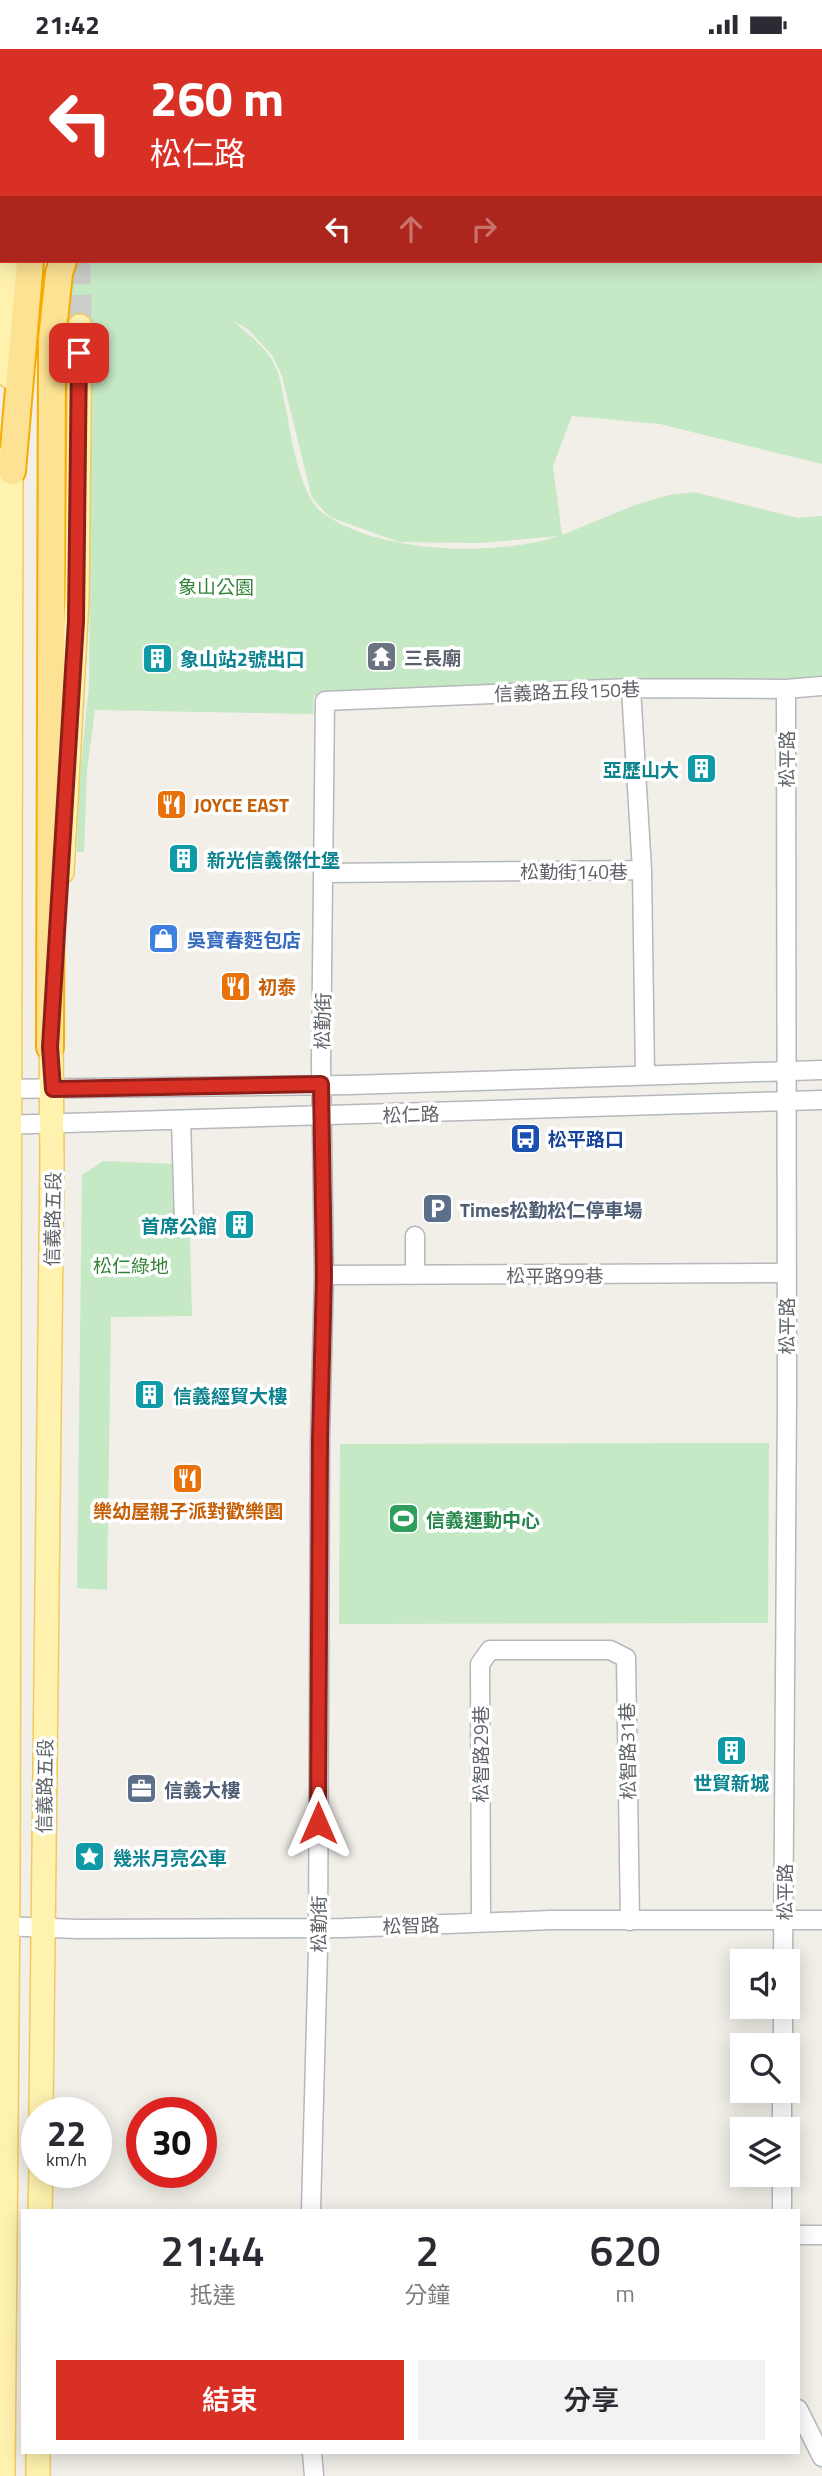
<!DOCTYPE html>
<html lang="zh-TW">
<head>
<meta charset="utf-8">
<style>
  body { margin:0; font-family:"Titillium Web","Noto Sans TC",sans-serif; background:#f2f2f3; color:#2b2b33; height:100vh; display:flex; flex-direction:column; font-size:26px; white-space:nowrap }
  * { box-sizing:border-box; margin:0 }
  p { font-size:23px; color:#7c7c81 }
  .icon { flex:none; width:38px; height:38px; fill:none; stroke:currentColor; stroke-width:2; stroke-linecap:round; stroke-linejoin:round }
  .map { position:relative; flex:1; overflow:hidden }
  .side { position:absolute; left:21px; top:2160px; width:779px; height:245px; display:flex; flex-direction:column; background:#fff; border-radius:0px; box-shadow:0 4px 18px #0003 }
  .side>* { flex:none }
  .top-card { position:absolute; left:0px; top:0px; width:822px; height:214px; box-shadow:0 4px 18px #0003; background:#d93025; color:#fff; overflow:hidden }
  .fabs { position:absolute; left:730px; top:1900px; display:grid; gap:14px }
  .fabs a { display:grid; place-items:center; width:70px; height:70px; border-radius:0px; background:#fff; box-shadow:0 4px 18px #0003; font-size:35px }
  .speed { position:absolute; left:21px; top:2048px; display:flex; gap:14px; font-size:35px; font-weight:700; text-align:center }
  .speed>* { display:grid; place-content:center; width:91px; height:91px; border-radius:50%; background:#fff; box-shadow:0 4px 18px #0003; line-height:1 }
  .speed small { font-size:18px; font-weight:400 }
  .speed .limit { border:10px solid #d22; background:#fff; color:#111 }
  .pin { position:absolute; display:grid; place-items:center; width:60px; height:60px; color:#fff; margin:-30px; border-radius:14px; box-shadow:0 4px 10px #0006 }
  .me { position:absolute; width:77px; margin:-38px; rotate:0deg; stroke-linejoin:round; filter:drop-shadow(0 0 5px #0008) }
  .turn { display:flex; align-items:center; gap:24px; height:147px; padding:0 35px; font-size:32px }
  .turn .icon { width:91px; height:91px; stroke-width:2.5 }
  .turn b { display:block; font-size:49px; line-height:60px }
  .lanes { display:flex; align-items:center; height:66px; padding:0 35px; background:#0003; justify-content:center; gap:35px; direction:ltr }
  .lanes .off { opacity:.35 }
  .eta { display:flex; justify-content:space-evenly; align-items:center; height:119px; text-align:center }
  .eta b { font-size:42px; font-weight:600; line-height:49px }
  .action { display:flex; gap:14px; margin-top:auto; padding:14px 35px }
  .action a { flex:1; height:80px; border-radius:0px; background:#d93025; color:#fff; font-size:28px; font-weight:600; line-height:80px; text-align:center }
  .action a+a { background:#f2f2f3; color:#2b2b33 }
  .status { display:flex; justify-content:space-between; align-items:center; height:49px; padding:0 35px; background:#fff; direction:ltr }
  .status svg { height:19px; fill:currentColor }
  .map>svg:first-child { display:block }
  .green { fill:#c5e8c5; fill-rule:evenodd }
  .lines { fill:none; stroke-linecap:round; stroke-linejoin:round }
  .major-tunnel { stroke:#ccccc8; stroke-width:23; stroke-dasharray:23 11; stroke-linecap:butt }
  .highway-tunnel { stroke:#ccccc8; stroke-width:26; stroke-dasharray:26 13; stroke-linecap:butt }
  .minor-casing { stroke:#b5b8bc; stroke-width:21 }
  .major-casing { stroke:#f2c960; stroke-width:26 }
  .highway-casing { stroke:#f9ab00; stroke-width:30 }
  .minor { stroke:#fff; stroke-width:18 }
  .major { stroke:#fff2af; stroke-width:23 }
  .highway { stroke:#fde293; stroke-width:26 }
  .route-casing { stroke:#8d1f18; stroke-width:18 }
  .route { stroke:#d93025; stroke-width:12 }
  .labels { text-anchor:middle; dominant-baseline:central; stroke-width:7; stroke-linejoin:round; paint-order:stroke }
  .park-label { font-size:19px; fill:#348238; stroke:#fff }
  .worship-label { font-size:19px; font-weight:bold; fill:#5b616d; stroke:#fff; text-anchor:start }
  .culture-label { font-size:19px; font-weight:bold; fill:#0d838f; stroke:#fff; text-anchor:start }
  .street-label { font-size:19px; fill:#5f6368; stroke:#fff }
  .food-label { font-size:19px; font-weight:bold; fill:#c56008; stroke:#fff; text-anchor:start }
  .shop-label { font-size:19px; font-weight:bold; fill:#366cbe; stroke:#fff; text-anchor:start }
  .transit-label { font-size:19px; font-weight:bold; fill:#164399; stroke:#fff; text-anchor:start }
  .service-label { font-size:19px; font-weight:bold; fill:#4e5e75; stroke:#fff; text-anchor:start }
  .leisure-label { font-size:19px; font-weight:bold; fill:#27864d; stroke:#fff; text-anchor:start }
</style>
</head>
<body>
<div class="status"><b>21:42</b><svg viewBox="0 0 49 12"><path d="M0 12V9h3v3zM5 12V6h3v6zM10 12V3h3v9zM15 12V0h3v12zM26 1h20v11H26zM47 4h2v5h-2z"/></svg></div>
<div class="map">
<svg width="822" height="2427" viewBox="0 0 822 2427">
  <rect width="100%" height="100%" fill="#f1efe8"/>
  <path class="green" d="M224,0H815L224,2Z
    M822,2V415L660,375L572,367L553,417L562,486L635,456L669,446L694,443L798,469L822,467V628L314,647L313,665L95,661L87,721L84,803H77L79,736L89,637L92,277H66L69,250L76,212H821ZM234,272L249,281L272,306L282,327L312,449L330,468L399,493L481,494L559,487C498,507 398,504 341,475C330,469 318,463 312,452C296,424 291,386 285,355C282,343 281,330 276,319C267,298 249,287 234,272Z
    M103,1112L175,1115L173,1188H190L192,1267L111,1268L107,1541L77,1539L82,1126Z
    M769,1394L768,1574L339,1575L340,1395Z"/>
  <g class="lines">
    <path class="major-tunnel" d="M75,0V2
      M79,212L80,277"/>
    <path class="highway-tunnel" d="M614,2L626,0
      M821,77H822"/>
    <defs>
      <path id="minor" d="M0,80L2,81
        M642,821L645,1026
        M323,824L642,821L631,639
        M0,1040L350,1036L822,1021
        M181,1071L184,1173
        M0,1076L822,1051
        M415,1187V1226
        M324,1226L786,1224
        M481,1873L480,1615L490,1601H610L626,1609L630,1872
        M0,1877L78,1880L344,1879L551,1871H822
        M783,1913L787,1350L786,640
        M783,1997V1958
        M782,2081V2042
        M311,2161L318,1899L320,1389L324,1226L321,1014L325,652L631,639L786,640L822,637
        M782,2161V2126
        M798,2186H822
        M798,2360L822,2408
        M312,2403L314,2427"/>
      <path id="major" d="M9,0V2
        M9,212L10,328
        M62,823L77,550L80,277
        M41,2063L52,1112L51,979
        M40,2161L41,2123
        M3,2427L8,1842L11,404
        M38,2427V2403"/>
      <path id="highway" d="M42,0L43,2
        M97,0L98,2
        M12,422L30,212
        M50,998L52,290L59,224L63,212"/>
    </defs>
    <use href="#minor" class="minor-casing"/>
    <use href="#major" class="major-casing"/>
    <use href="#highway" class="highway-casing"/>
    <use href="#minor" class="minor"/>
    <use href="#major" class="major"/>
    <use href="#highway" class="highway"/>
  </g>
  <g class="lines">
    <defs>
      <path id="route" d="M79,304L76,572L50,998L53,1040L321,1035L324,1226L320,1389L318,1774"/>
    </defs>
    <use href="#route" class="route-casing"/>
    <use href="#route" class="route"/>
  </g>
  <defs>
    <symbol id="temple-square" viewBox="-11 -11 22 22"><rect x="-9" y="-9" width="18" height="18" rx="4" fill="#6b7280" stroke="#fff"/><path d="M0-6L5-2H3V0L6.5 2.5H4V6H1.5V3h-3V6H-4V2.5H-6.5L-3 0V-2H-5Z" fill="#fff"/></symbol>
    <symbol id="building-square" viewBox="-11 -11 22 22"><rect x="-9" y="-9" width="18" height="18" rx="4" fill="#0f9aa8" stroke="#fff"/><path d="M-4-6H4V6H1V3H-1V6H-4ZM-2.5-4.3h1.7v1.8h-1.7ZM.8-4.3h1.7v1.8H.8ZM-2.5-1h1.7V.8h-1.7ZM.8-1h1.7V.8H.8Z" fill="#fff"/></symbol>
    <symbol id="restaurant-square" viewBox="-11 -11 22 22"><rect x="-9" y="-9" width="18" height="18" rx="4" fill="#e8710a" stroke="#fff"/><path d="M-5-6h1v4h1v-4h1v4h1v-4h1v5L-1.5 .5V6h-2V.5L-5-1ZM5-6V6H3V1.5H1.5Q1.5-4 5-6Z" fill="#fff"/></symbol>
    <symbol id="shop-square" viewBox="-11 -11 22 22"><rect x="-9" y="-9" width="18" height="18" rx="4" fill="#3f7fe0" stroke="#fff"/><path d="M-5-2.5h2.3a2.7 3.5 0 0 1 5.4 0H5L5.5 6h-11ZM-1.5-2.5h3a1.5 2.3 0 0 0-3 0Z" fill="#fff"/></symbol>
    <symbol id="bus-square" viewBox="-11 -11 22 22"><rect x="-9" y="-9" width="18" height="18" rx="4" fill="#1a4fb4" stroke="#fff"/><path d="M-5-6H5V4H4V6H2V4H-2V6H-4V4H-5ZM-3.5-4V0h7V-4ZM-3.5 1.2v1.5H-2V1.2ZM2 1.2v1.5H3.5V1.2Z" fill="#fff"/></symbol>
    <symbol id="parking-square" viewBox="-11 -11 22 22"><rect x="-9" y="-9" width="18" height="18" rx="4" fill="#5c6f8a" stroke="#fff"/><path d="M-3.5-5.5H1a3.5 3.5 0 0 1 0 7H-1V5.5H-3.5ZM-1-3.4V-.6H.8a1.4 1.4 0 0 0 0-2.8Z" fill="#fff"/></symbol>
    <symbol id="stadium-square" viewBox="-11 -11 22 22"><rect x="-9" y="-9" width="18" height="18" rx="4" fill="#2e9e5b" stroke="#fff"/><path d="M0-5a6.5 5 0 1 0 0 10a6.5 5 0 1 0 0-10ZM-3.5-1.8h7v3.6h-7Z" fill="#fff"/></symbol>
    <symbol id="office-square" viewBox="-11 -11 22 22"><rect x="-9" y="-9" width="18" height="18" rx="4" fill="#5c6f8a" stroke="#fff"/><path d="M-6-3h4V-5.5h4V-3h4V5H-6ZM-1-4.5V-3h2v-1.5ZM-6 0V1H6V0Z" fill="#fff"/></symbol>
    <symbol id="sight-square" viewBox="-11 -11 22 22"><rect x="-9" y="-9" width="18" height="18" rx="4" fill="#0f9aa8" stroke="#fff"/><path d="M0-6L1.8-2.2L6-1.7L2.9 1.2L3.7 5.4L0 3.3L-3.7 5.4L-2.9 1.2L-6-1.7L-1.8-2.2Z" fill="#fff"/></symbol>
  </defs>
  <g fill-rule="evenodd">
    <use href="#temple-square" x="364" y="590" width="35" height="35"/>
    <use href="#building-square" x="140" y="592" width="35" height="35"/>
    <use href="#building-square" x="684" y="702" width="35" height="35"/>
    <use href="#restaurant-square" x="154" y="738" width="35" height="35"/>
    <use href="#building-square" x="166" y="792" width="35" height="35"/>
    <use href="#shop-square" x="146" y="872" width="35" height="35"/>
    <use href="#restaurant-square" x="218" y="920" width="35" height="35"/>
    <use href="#bus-square" x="508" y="1072" width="35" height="35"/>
    <use href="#parking-square" x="420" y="1142" width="35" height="35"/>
    <use href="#building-square" x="222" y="1158" width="35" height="35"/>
    <use href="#building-square" x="132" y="1328" width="35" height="35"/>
    <use href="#restaurant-square" x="170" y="1412" width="35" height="35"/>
    <use href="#stadium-square" x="386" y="1452" width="35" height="35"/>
    <use href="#building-square" x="714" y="1684" width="35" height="35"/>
    <use href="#office-square" x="124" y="1722" width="35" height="35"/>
    <use href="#sight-square" x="72" y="1790" width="35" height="35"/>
  </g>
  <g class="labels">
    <g class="park-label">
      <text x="216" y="537">象山公園</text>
      <text x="131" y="1216">松仁綠地</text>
    </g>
    <g class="worship-label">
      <text x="404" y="608">三長廟</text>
    </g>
    <g class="culture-label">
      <text x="180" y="609">象山站2號出口</text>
      <text x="679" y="720" text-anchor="end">亞歷山大</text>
      <text x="207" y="810">新光信義傑仕堡</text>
      <text x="217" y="1176" text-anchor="end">首席公館</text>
      <text x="173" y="1346">信義經貿大樓</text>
      <text x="731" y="1733" text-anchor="middle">世貿新城</text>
      <text x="113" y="1808">幾米月亮公車</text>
    </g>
    <g class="street-label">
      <text transform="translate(567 642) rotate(-2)">信義路五段150巷</text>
      <text transform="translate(786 710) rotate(-90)">松平路</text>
      <text x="574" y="822">松勤街140巷</text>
      <text transform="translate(322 972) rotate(-89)">松勤街</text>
      <text transform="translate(411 1065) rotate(-2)">松仁路</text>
      <text transform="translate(52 1170) rotate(-89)">信義路五段</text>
      <text x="555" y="1226">松平路99巷</text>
      <text transform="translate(786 1277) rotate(-90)">松平路</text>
      <text transform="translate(627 1702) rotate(-91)">松智路31巷</text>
      <text transform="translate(480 1705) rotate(-90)">松智路29巷</text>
      <text transform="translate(44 1737) rotate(-89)">信義路五段</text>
      <text transform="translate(784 1843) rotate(-90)">松平路</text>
      <text transform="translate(318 1875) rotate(-90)">松勤街</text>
      <text transform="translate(411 1876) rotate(-2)">松智路</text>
    </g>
    <g class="food-label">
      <text x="194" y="755">JOYCE EAST</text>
      <text x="258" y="937">初泰</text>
      <text x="188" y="1461" text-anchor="middle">樂幼屋親子派對歡樂園</text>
    </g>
    <g class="shop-label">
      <text x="187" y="890">吳寶春麫包店</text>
    </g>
    <g class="transit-label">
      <text x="548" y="1089">松平路口</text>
    </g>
    <g class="service-label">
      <text x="460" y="1160">Times松勤松仁停車場</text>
      <text x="164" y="1740">信義大樓</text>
    </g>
    <g class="leisure-label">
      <text x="426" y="1470">信義運動中心</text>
    </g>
  </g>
</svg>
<div class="fabs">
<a><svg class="icon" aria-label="sound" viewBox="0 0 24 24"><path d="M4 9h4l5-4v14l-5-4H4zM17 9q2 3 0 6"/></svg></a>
<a><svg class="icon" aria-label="search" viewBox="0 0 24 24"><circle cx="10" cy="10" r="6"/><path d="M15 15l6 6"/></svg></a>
<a><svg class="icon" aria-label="layers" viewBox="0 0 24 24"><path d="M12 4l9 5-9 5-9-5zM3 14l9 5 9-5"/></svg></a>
</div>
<div class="speed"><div>22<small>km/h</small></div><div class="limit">30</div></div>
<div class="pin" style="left:79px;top:304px;background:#d93025"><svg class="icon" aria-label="arrive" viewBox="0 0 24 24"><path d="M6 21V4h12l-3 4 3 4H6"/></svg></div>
<svg class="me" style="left:318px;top:1774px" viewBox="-20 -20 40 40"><path d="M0-17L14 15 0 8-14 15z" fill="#d93025" stroke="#fff" stroke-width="4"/></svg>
<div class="top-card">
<div class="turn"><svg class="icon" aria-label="left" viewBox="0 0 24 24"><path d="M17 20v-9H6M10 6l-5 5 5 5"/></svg><div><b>260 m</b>松仁路</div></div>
<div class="lanes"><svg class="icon" aria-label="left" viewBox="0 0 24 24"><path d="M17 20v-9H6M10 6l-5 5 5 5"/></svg><svg class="icon off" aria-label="ahead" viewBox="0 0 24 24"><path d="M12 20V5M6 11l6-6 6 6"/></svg><svg class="icon off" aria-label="right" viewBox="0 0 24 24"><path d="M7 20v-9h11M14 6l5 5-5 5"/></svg></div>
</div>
<section class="side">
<div class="eta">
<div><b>21:44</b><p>抵達</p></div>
<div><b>2</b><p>分鐘</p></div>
<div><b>620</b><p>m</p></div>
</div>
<div class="action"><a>結束</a><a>分享</a></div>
</section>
</div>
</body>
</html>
